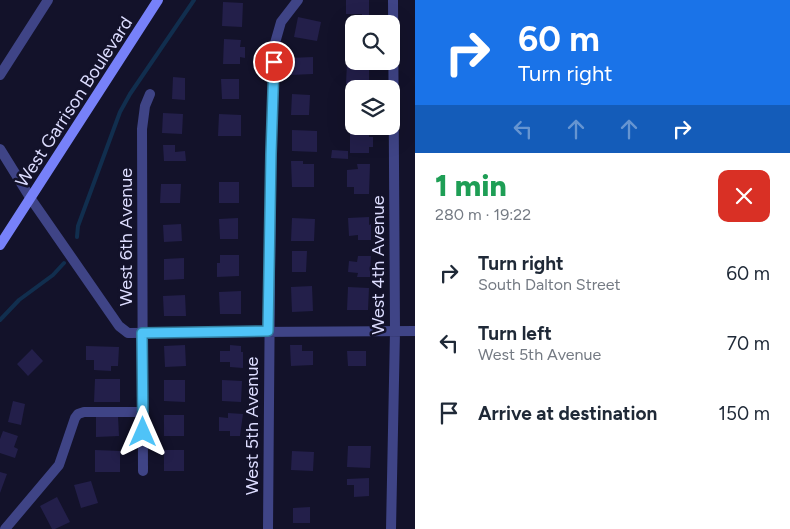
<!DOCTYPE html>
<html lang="en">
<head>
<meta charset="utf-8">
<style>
  body { margin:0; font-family:Figtree,sans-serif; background:#f2f2f3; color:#1f2937; height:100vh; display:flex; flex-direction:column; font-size:19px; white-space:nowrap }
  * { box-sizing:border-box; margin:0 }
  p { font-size:16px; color:#747a83 }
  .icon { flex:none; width:28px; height:28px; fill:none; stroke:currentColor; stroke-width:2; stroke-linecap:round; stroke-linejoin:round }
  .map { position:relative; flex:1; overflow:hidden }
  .side { display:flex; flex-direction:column; background:#fff; width:375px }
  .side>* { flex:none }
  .top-card { background:#1a73e8; color:#fff; overflow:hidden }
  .tools { position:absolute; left:345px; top:15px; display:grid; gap:10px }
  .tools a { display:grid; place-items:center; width:55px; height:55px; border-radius:10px; background:#fff; box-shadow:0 5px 20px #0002; font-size:25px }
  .pin { position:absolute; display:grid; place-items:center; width:42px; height:42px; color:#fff; margin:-21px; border:2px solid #fff; border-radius:50%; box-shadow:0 1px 5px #0007 }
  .me { position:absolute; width:55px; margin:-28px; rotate:0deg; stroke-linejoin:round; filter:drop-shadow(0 0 4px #0008) }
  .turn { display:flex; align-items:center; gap:18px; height:105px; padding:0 20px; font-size:22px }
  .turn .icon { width:65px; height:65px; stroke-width:2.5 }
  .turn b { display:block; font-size:35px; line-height:42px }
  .lanes { display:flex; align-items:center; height:48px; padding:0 20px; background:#0003; justify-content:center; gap:25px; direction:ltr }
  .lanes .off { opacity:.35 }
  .round { display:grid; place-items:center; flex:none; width:52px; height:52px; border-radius:10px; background:#f2f2f3 }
  .overview { display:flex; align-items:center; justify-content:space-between; height:85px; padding:0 20px }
  h1 { font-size:30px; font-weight:800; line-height:38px; color:#1e9e55 }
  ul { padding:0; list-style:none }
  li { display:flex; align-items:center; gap:15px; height:70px; padding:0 20px }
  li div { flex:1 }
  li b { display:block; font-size:19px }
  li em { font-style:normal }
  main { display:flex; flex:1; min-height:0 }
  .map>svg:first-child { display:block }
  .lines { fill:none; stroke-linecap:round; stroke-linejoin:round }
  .stream { stroke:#112e4e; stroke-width:4 }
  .building { fill:#231f4a }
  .minor { stroke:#3f4486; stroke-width:10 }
  .secondary { stroke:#7781f9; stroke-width:10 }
  .route-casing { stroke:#337fa1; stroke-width:12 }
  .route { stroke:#4fc3f7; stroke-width:9 }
  .labels { text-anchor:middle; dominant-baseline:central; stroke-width:5; stroke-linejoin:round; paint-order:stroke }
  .street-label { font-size:18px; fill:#dcdcfe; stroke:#13122a }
</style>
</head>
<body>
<main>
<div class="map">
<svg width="415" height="529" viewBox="0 0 415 529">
  <rect width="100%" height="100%" fill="#13122a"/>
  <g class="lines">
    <path class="stream" d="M77,237L78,226L120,112L130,94L194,0
      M0,320L19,300L53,275L64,263"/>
  </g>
  <path class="building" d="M346,0H369V23H362V14H346Z
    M223,2L243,3L242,27L222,26Z
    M298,17L321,22L317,41L294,37Z
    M350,28H354V50H350Z
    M224,39L241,40L240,47H245V58L240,57V64H223Z
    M313,57V74L290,75L289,58Z
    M347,62L369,63V84H346Z
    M173,77L185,78V100L172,99Z
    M221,79H239V99H222Z
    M292,94L310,95L309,115H291Z
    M348,100H354V118H349Z
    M163,113L183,114L182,134L162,133Z
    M219,114L241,115V136H218Z
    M292,130L317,131V152L292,151Z
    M350,130L369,131V137H373V147H369V153H350Z
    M163,145H175V152L185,151L186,161H164Z
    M332,150L348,151V159L331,158Z
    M291,161H303V164H314V187H292Z
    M357,164H370L369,194H354V187H347V170L358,169Z
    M219,182H239V203H219Z
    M161,184H181L180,203H160Z
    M369,217V225L371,224V240H358V235L349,236L348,218Z
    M238,218V239H220L219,219Z
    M292,218L315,219L314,241H291Z
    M181,224L182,241L164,242L163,225Z
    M292,251H307L306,272H292Z
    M220,255H239V276L217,277V263H220Z
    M358,256H371L370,277H357L358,273L348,272L349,261L357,262Z
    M184,258V279L164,280V259Z
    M312,286L313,311L292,312L291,287Z
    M348,287L369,288L368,310H347Z
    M241,291V314H220L219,292Z
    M185,295L186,316H164L163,296Z
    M185,345L186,366L165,367L164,346Z
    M230,345L241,346V352H243V368L230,367V362H220V351H230Z
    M290,345H302V351H313V365L291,366Z
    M86,346L119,347L118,366H111V371L94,370V360H86Z
    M32,349L43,361L28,376L17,364Z
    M347,351H366V366H348Z
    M95,379H120V402H94Z
    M164,380H185V402L164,401Z
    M222,380L242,381L241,402L222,401Z
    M13,401L25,404L21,425L8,422Z
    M228,413L243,414L240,436H230V431H219V417L228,418Z
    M164,415H184V436H164Z
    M96,416H118L119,436L96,437Z
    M3,431L18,436L14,447L18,449L15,458L0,453V439Z
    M348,446H371L370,468L347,467Z
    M95,450L120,451V472H95Z
    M164,450H184V471H164Z
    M292,451L314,452L313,471L291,470Z
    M0,472L7,474L0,493Z
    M369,478V496L354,497V485H347V479Z
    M91,481L98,503L81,508L74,485Z
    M57,497L70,522L55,529H52L40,506Z
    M310,507V523H293V508Z"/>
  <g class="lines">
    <path class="minor" d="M0,75L48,0
      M0,149L31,199L119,326L128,333L415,331
      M143,471L142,129L145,106L150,94
      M5,529L59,465L75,418L78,414L84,412H143
      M268,529L271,154L275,43L281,22L298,0
      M391,529L395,331L393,0"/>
    <path class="secondary" d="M0,245L158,0"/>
  </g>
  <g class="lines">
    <defs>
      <path id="route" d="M143,432L142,333L268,331L271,154L274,62"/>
    </defs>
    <use href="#route" class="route-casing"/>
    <use href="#route" class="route"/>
  </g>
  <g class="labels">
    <g class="street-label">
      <text transform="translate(74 102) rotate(-57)">West Garrison Boulevard</text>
      <text transform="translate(126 237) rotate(-90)">West 6th Avenue</text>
      <text transform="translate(378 265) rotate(-90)">West 4th Avenue</text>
      <text transform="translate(252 426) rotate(-90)">West 5th Avenue</text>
    </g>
  </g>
</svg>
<div class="tools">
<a><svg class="icon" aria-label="search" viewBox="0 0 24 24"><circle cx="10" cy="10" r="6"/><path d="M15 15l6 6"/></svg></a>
<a><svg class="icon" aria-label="layers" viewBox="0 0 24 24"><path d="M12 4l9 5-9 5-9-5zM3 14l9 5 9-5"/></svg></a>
</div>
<div class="pin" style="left:274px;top:62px;background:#d93025"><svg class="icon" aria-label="arrive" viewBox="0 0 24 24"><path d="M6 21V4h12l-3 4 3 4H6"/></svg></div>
<svg class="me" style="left:143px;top:432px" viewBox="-20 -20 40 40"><path d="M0-17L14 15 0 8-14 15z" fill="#4fc3f7" stroke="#fff" stroke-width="4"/></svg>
</div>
<section class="side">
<div class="top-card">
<div class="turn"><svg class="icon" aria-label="right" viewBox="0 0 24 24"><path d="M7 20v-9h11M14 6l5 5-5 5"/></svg><div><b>60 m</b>Turn right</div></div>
<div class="lanes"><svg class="icon off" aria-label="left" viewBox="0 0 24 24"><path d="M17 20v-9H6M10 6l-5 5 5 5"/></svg><svg class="icon off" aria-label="ahead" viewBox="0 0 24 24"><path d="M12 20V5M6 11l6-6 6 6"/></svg><svg class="icon off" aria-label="ahead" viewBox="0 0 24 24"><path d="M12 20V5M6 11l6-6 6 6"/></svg><svg class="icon" aria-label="right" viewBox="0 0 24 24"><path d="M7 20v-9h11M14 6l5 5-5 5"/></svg></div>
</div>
<div class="overview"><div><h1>1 min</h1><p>280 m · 19:22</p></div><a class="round" style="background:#d93025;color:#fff"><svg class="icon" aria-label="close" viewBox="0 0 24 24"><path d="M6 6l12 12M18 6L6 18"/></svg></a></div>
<ul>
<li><svg class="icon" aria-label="right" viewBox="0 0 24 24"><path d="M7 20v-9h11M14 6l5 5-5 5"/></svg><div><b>Turn right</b><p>South Dalton Street</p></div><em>60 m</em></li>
<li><svg class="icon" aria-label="left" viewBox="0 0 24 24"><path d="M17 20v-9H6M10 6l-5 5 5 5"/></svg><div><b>Turn left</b><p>West 5th Avenue</p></div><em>70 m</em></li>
<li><svg class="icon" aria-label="arrive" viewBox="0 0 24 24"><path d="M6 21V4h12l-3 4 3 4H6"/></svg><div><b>Arrive at destination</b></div><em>150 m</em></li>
</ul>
</section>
</main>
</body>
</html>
